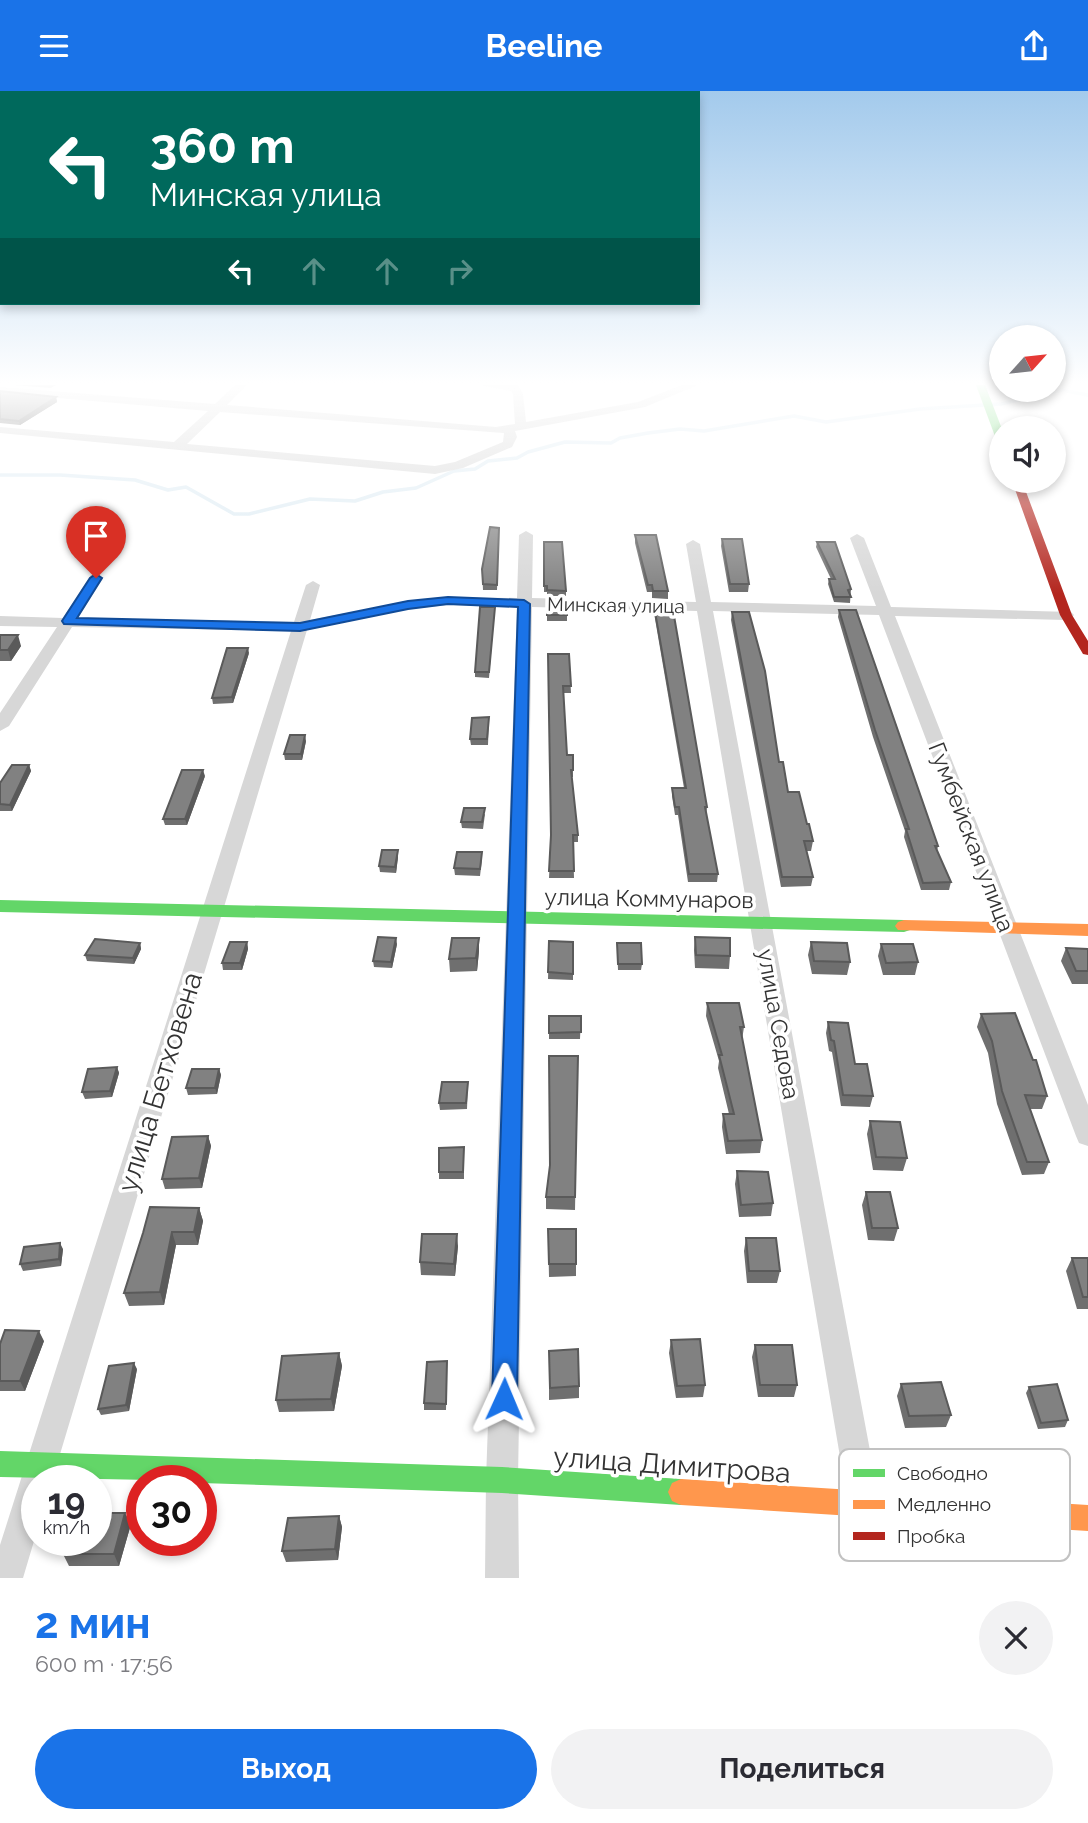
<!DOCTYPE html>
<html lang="ru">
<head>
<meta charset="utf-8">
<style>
  body { margin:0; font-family:Raleway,sans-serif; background:#f2f2f3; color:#2b2b33; height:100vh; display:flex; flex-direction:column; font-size:26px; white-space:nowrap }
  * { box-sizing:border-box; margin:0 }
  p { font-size:23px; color:#7c7c81 }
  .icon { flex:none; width:38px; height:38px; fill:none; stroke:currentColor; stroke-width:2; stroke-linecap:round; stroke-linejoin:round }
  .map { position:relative; height:1487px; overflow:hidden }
  .drawer { display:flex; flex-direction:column; background:#fff; flex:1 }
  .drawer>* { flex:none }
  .guide { position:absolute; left:0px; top:0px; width:700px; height:214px; box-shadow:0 4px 10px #0003; background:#00695c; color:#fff; overflow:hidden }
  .needle { width:46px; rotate:63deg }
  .controls { position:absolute; left:989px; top:234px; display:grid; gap:14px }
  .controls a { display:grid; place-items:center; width:77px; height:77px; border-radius:50%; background:#fff; box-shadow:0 4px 10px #0003; font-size:35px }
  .speed { position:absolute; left:21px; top:1374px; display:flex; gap:14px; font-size:35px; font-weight:700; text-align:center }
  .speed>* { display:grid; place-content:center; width:91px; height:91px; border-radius:50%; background:#fff; box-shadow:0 4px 10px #0003; line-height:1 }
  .speed small { font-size:18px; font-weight:400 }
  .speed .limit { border:10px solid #d22; background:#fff; color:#111 }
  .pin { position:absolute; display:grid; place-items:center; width:60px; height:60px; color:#fff; margin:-72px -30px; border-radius:50% 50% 50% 0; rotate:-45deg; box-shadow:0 0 7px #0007 }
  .pin .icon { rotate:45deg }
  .me { position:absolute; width:77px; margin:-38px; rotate:1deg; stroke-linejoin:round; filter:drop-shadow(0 0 5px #0008) }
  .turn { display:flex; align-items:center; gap:24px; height:147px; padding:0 35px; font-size:32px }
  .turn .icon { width:91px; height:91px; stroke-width:2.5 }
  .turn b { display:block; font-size:49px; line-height:60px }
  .lanes { display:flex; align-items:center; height:66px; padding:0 35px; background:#0003; justify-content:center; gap:35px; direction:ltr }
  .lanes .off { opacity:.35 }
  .round { display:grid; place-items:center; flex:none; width:74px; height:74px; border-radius:37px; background:#f2f2f3 }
  .summary { display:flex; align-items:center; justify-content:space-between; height:119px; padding:0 35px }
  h1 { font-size:42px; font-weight:700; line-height:52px; color:#1a73e8 }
  .action { display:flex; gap:14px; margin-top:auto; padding:14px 35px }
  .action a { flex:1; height:80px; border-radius:42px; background:#1a73e8; color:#fff; font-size:28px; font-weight:700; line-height:80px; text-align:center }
  .action a+a { background:#f2f2f3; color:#2b2b33 }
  header { display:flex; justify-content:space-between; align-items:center; height:91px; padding:0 35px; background:#1a73e8; color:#fff; font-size:32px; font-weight:700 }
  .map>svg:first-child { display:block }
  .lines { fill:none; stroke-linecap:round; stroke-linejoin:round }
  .stream { stroke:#ddebf3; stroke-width:3.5 }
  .street { fill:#d7d7d7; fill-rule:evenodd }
  .fast { fill:#63d668; fill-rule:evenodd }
  .slow { fill:#ff974d; fill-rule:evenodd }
  .jam { fill:#b3261e; fill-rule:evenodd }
  .wall { fill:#6f6f6f }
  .shaded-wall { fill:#5a5a5a }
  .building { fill:#818181; stroke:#5a5a5a; stroke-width:2 }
  .route { fill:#1a73e8; stroke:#114b97; stroke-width:2 }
  .labels { text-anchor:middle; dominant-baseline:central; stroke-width:7; stroke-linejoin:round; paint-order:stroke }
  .far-street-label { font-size:19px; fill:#333; stroke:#fff }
  .street-label { font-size:23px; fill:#333; stroke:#fff }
  .near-street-label { font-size:28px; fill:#333; stroke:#fff }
  .key { fill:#fff; stroke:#c2c2c2; stroke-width:2 }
  .key-label { font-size:19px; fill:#333 }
</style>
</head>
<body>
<header><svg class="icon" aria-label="menu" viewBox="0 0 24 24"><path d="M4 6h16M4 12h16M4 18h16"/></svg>Beeline<svg class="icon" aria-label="share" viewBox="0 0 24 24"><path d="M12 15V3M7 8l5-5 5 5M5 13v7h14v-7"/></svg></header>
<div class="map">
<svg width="1088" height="1487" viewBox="0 0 1088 1487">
  <rect width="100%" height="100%" fill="#fff"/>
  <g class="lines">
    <path class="stream" d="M0,384H60L135,389L168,399L186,396L234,423H249L310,408L355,410L383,401L416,397L454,380L475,378L488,370L517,367L528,361L565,351L611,352L620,347L648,342L680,338L704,340L794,325L826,331L920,318L1001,313L1061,299L1088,304"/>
    <path class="street" d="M235,294H247L227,314L496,336L515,333L513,303L511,300L479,294H518L523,303L526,331L638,311L682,294H698L645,316L515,340L517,346L512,356L463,377L435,383L0,342V336L174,351L208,320L0,302V296L215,313ZM220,321L504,342L503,351L455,371L435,375L187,353Z
      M526,440L533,444L532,507L696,511L686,453L693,449L700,453L711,511L876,515L850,447L857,443L864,447L891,516L1071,521L1074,524L1071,527L1066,529L895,525L1088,1014V1055L1079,1052L1076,1045L879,524L713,520L880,1413L875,1424L864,1429L853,1424L848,1413L697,520L532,516L518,1389L519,1487H485L486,1389L517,516L448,514L409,518L307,539L52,1390H37V1440L23,1487H0V1454L291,540L72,536L9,635L0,640V622L57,536L0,535V525L63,527L91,484L96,483L103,487L78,527L294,531L306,494L313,490L320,494L310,529L409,510L448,506L517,507L519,444Z"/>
    <path class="fast" d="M976,294H985L1002,338L1001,351L996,348Z
      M0,809L904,829L910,831L913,835L910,839L904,841L0,821Z
      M0,1360L502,1376L681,1388L690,1392L694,1401L690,1410L681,1414L502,1402L201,1392V1390L0,1386Z"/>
    <path class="slow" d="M904,829L1088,833V845L898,839L895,835L898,831Z
      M681,1388L1088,1414V1440L681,1414L672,1410L668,1401L672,1392Z"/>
    <path class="jam" d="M1012,390H1022L1072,524L1088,550V564L1083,563L1060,524Z"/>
  </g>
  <path class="wall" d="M13,294H56L51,297Z
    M0,300L56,306L57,311L20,334L0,332Z
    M499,437L497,499H483L482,478Z
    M635,444L668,500V508L652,507V501H647L635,452Z
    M722,448L749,493L748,501H729L721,455Z
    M544,451L566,500V505H547V501H544Z
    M817,451L851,498L850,512L834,511L828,493L829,488H831L816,456Z
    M547,514H567V530H547Z
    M654,515L707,716L706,723L718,783L717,791H688L678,724H675L672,705V697H684L654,522Z
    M495,516L489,587L475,586V581Z
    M839,519L938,755L937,760L951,791L949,799H921L904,746L905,740L873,646L838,526Z
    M732,521L788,701L807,733L813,750L811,760H806L813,786L811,795L781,796L731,529Z
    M0,544L21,555L11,570H0Z
    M249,562L233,612L213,613L212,607Z
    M548,563H569L571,602H563L567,664H573V686H572L578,744V751H573L574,787H549L551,745Z
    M489,626L488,654H471L470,648Z
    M306,650L302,669H285L284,663Z
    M29,674L31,680L12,720H0V692Z
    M205,685L187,734H165L163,728Z
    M485,723L483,738L462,737L461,731Z
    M398,759V766L396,782L380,781L379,775Z
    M482,768L480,785L455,784L454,777Z
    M695,846L730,865L729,878L695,877L694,859Z
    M549,850L573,851V889L548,888Z
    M247,851L248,858L242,879H223L222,872Z
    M811,851L850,871L847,884L812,883L808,864Z
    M140,852L141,858L134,873L87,870L85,864Z
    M617,852L642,873L641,879H618Z
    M397,853L392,877L374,876L373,870Z
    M881,853L918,871L915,884H883L878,865Z
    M1066,857L1088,858V893H1072L1061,870Z
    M479,860L477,880L450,881L449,868Z
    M707,912L744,936L742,949L762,1049L760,1062L726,1063L722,1036L723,1023H729L718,977L719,970L706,925Z
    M981,923L1047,1005L1042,1018H1030L1049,1071L1044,1083L1022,1084L997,1013L988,962L977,936Z
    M549,925H581L580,948H549Z
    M828,931L873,1005L870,1016L841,1015L832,961L829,960L826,942Z
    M578,965L575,1119L546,1118V1106L550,1075Z
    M117,976L119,982L112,1006L85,1008L82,1001Z
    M219,978L221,984L217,1003L188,1004L186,997Z
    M468,991L467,1018L440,1019L439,1012Z
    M870,1030L907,1067L903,1080L873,1079L867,1043Z
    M208,1045L211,1055L202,1097L165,1098L162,1088Z
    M464,1062V1088H439V1081Z
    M737,1080L773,1112L771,1125L739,1126L735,1093Z
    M866,1101L898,1137L894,1150L868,1149L862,1114Z
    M199,1117L203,1130L198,1154H176L164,1214L129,1215L124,1202L143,1142Z
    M548,1138L576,1173V1185L549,1186Z
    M746,1147L780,1180L777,1192H747L744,1160Z
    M458,1155L455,1185L421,1184L420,1171Z
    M63,1158L61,1175L23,1180L20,1173Z
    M1072,1167H1088V1218H1077L1066,1180Z
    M671,1249L705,1294L703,1306L676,1307L669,1262Z
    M44,1250L25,1300H0V1253Z
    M755,1254L797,1294L794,1306H758L752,1266Z
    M549,1260L579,1295V1307L549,1309Z
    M339,1262L342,1275L334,1320L279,1321L276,1309Z
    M447,1270L446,1319H424V1312Z
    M137,1278L129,1320L101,1324L98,1318Z
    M901,1293L951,1324L946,1336L905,1337L897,1305Z
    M1029,1296L1068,1329L1065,1336L1038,1338L1026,1302Z
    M339,1425L342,1436L338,1469L286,1471L282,1460Z
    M131,1433L119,1475H69L63,1463Z"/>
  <path class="shaded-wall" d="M56,306L57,311L20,334L19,330Z
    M18,544L21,555L11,570L8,559Z
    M248,557L249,562L233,612L232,606Z
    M305,644L306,650L302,669L301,663Z
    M29,674L31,680L12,720L10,714Z
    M203,679L205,685L187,734L185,728Z
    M398,759V766L396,782L395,776Z
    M396,847L397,853L392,877L391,871Z
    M479,847V860L477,880L476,867Z
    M247,851L248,858L242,879L240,872Z
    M140,852L141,858L134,873L133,867Z
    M117,976L119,982L112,1006L110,1000Z
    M219,978L221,984L217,1003L215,997Z
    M208,1045L211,1055L202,1097L199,1087Z
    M199,1117L203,1130L198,1154L194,1141Z
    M172,1141L176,1154L164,1214L160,1201Z
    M457,1143L458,1155L455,1185L454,1173Z
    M60,1152L63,1158L61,1175L59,1168Z
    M39,1240L44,1250L25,1300L20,1290Z
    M339,1262L342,1275L334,1320L331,1308Z
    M134,1272L137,1278L129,1320L126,1314Z
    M125,1422L131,1433L119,1475L114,1463Z
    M339,1425L342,1436L338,1469L335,1458Z"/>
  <path class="building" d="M0,300L56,306L19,330L0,328Z
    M490,436L499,437L497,494L483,493L482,478Z
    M635,444H656L668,500H653L652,494H648Z
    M722,448H742L749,493H730Z
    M544,451H562L566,500L547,499V495H544Z
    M817,451H835L851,498L848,499L851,506H834L829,488H835Z
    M547,514H567V524H547Z
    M654,515H672L673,519L707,716H705L718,783H689L679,716H675L672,697H686Z
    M480,516H495L489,581H475Z
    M839,519H856L938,755H935L951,791L923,792L906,738H909L875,639Z
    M732,521H749L765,580L779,671H783L788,701H799L807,733H809L813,750H804L813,786H782Z
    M0,544H18L8,559H0Z
    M227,557H248L232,606L212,607Z
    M548,563H569L571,595H563L567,664H573V679H571L578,744H573L574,780H549L551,744Z
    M489,626L487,648H470L472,627Z
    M290,644H305L301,663H284Z
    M12,674H29L10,714L0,713V692Z
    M182,679H203L185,728H163Z
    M464,717H485L482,731H461Z
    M382,759H398L395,776L379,775Z
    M457,761H482L480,778L454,777Z
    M378,846L396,847L391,871L373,870Z
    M695,846L730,847V865L696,864Z
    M452,847H479L476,867L449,868Z
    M95,848L140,852L133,867L85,864Z
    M549,850L573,851V883L548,881Z
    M230,851H247L240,872H222Z
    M811,851L847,852L850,871L814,870Z
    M617,852H641L642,873H618Z
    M881,853H913L918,871L886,872Z
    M1066,857L1088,858V880H1076Z
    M707,912H739L744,936H740L762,1049L728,1050L723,1023H734L719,964H722Z
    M1015,922L1033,969H1036L1047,1005L1025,1004L1049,1071H1027L1002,1000L992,950L981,923Z
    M549,925H581V941L549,942Z
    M828,931L848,932L855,973H867L873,1005L843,1004L834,950L831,949Z
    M549,965H578L575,1106H546L550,1074Z
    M117,976L110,1000L82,1001L88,978Z
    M192,978H219L215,997H186Z
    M442,991H468L466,1012H439Z
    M870,1030L900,1031L907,1067L876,1066Z
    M208,1045L199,1087L162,1088L172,1046Z
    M464,1056L463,1081H439V1057Z
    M737,1080L768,1081L773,1112L741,1114Z
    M866,1101H890L898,1137H872Z
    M150,1116L199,1117L194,1141H172L160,1201L124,1202L143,1142Z
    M548,1138H576V1173H549Z
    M422,1143H457L454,1173L420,1171Z
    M746,1147H776L780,1180H749Z
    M60,1152L59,1168L20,1173L24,1156Z
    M1072,1167H1088V1206H1083Z
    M5,1239L39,1240L20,1290H0V1253Z
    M700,1248L705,1294L677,1295L671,1249Z
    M755,1254H792L797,1294H760Z
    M578,1258L579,1295L550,1297L549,1260Z
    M339,1262L331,1308L276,1309L282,1265Z
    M447,1270L446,1313L424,1312L427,1271Z
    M134,1272L126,1314L98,1318L109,1275Z
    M941,1291L951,1324L909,1325L901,1293Z
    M1057,1293L1068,1329L1041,1332L1029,1296Z
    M96,1422H125L114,1463H63L66,1449H96Z
    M339,1425L335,1458L282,1460L288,1427Z"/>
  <linearGradient id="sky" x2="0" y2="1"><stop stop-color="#a3caec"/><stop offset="0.58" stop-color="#fff"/><stop offset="1" stop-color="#fff" stop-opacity="0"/></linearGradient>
  <rect width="1088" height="503" fill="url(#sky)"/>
  <path class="route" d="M96,483L102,487L77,527L300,532L408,510L448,506L524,509L530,513L517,1308L513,1317L504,1320L495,1317L492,1308L518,516L448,513L408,518L300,540L64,533L62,530L90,487Z"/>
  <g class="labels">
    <g class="far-street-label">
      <text transform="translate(616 514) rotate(1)">Минская улица</text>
    </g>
    <g class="street-label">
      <text transform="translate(972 746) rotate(69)">Гумбейская улица</text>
      <text transform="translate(649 807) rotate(1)">улица Коммунаров</text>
      <text transform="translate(779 933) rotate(80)">улица Седова</text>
    </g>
    <g class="near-street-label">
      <text transform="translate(160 991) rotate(-73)">улица Бетховена</text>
      <text transform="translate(672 1374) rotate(4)">улица Димитрова</text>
    </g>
  </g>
  <rect x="839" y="1358" width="231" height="112" rx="10" class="key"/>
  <rect x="853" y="1378" width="32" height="8" fill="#63d668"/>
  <rect x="853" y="1409" width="32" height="9" fill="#ff974d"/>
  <rect x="853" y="1441" width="32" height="8" fill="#b3261e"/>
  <g class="key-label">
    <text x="897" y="1389">Свободно</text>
    <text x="897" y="1420">Медленно</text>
    <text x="897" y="1452">Пробка</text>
  </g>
</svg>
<div class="controls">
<a><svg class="needle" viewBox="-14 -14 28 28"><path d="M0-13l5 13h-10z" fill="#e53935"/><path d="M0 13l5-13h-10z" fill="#7c7c81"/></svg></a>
<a><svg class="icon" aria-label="sound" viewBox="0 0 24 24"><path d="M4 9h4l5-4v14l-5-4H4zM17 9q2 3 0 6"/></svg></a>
</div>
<div class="speed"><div>19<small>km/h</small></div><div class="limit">30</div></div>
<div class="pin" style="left:96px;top:487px;background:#d93025"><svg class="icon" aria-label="arrive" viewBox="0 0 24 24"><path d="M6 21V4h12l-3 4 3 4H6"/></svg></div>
<svg class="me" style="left:504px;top:1308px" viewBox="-20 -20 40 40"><path d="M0-17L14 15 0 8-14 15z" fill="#1a73e8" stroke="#fff" stroke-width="4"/></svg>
<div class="guide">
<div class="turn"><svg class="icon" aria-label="left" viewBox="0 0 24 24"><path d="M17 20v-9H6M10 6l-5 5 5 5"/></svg><div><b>360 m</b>Минская улица</div></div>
<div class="lanes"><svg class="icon" aria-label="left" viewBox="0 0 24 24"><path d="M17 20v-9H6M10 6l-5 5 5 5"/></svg><svg class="icon off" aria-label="ahead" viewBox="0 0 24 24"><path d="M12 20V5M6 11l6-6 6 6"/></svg><svg class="icon off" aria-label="ahead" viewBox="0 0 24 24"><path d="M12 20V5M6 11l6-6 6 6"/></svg><svg class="icon off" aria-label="right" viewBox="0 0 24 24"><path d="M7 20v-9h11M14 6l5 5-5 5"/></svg></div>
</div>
</div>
<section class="drawer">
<div class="summary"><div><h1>2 мин</h1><p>600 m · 17:56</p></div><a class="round"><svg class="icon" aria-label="close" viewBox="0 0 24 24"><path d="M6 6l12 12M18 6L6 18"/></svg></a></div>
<div class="action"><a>Выход</a><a>Поделиться</a></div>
</section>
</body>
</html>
